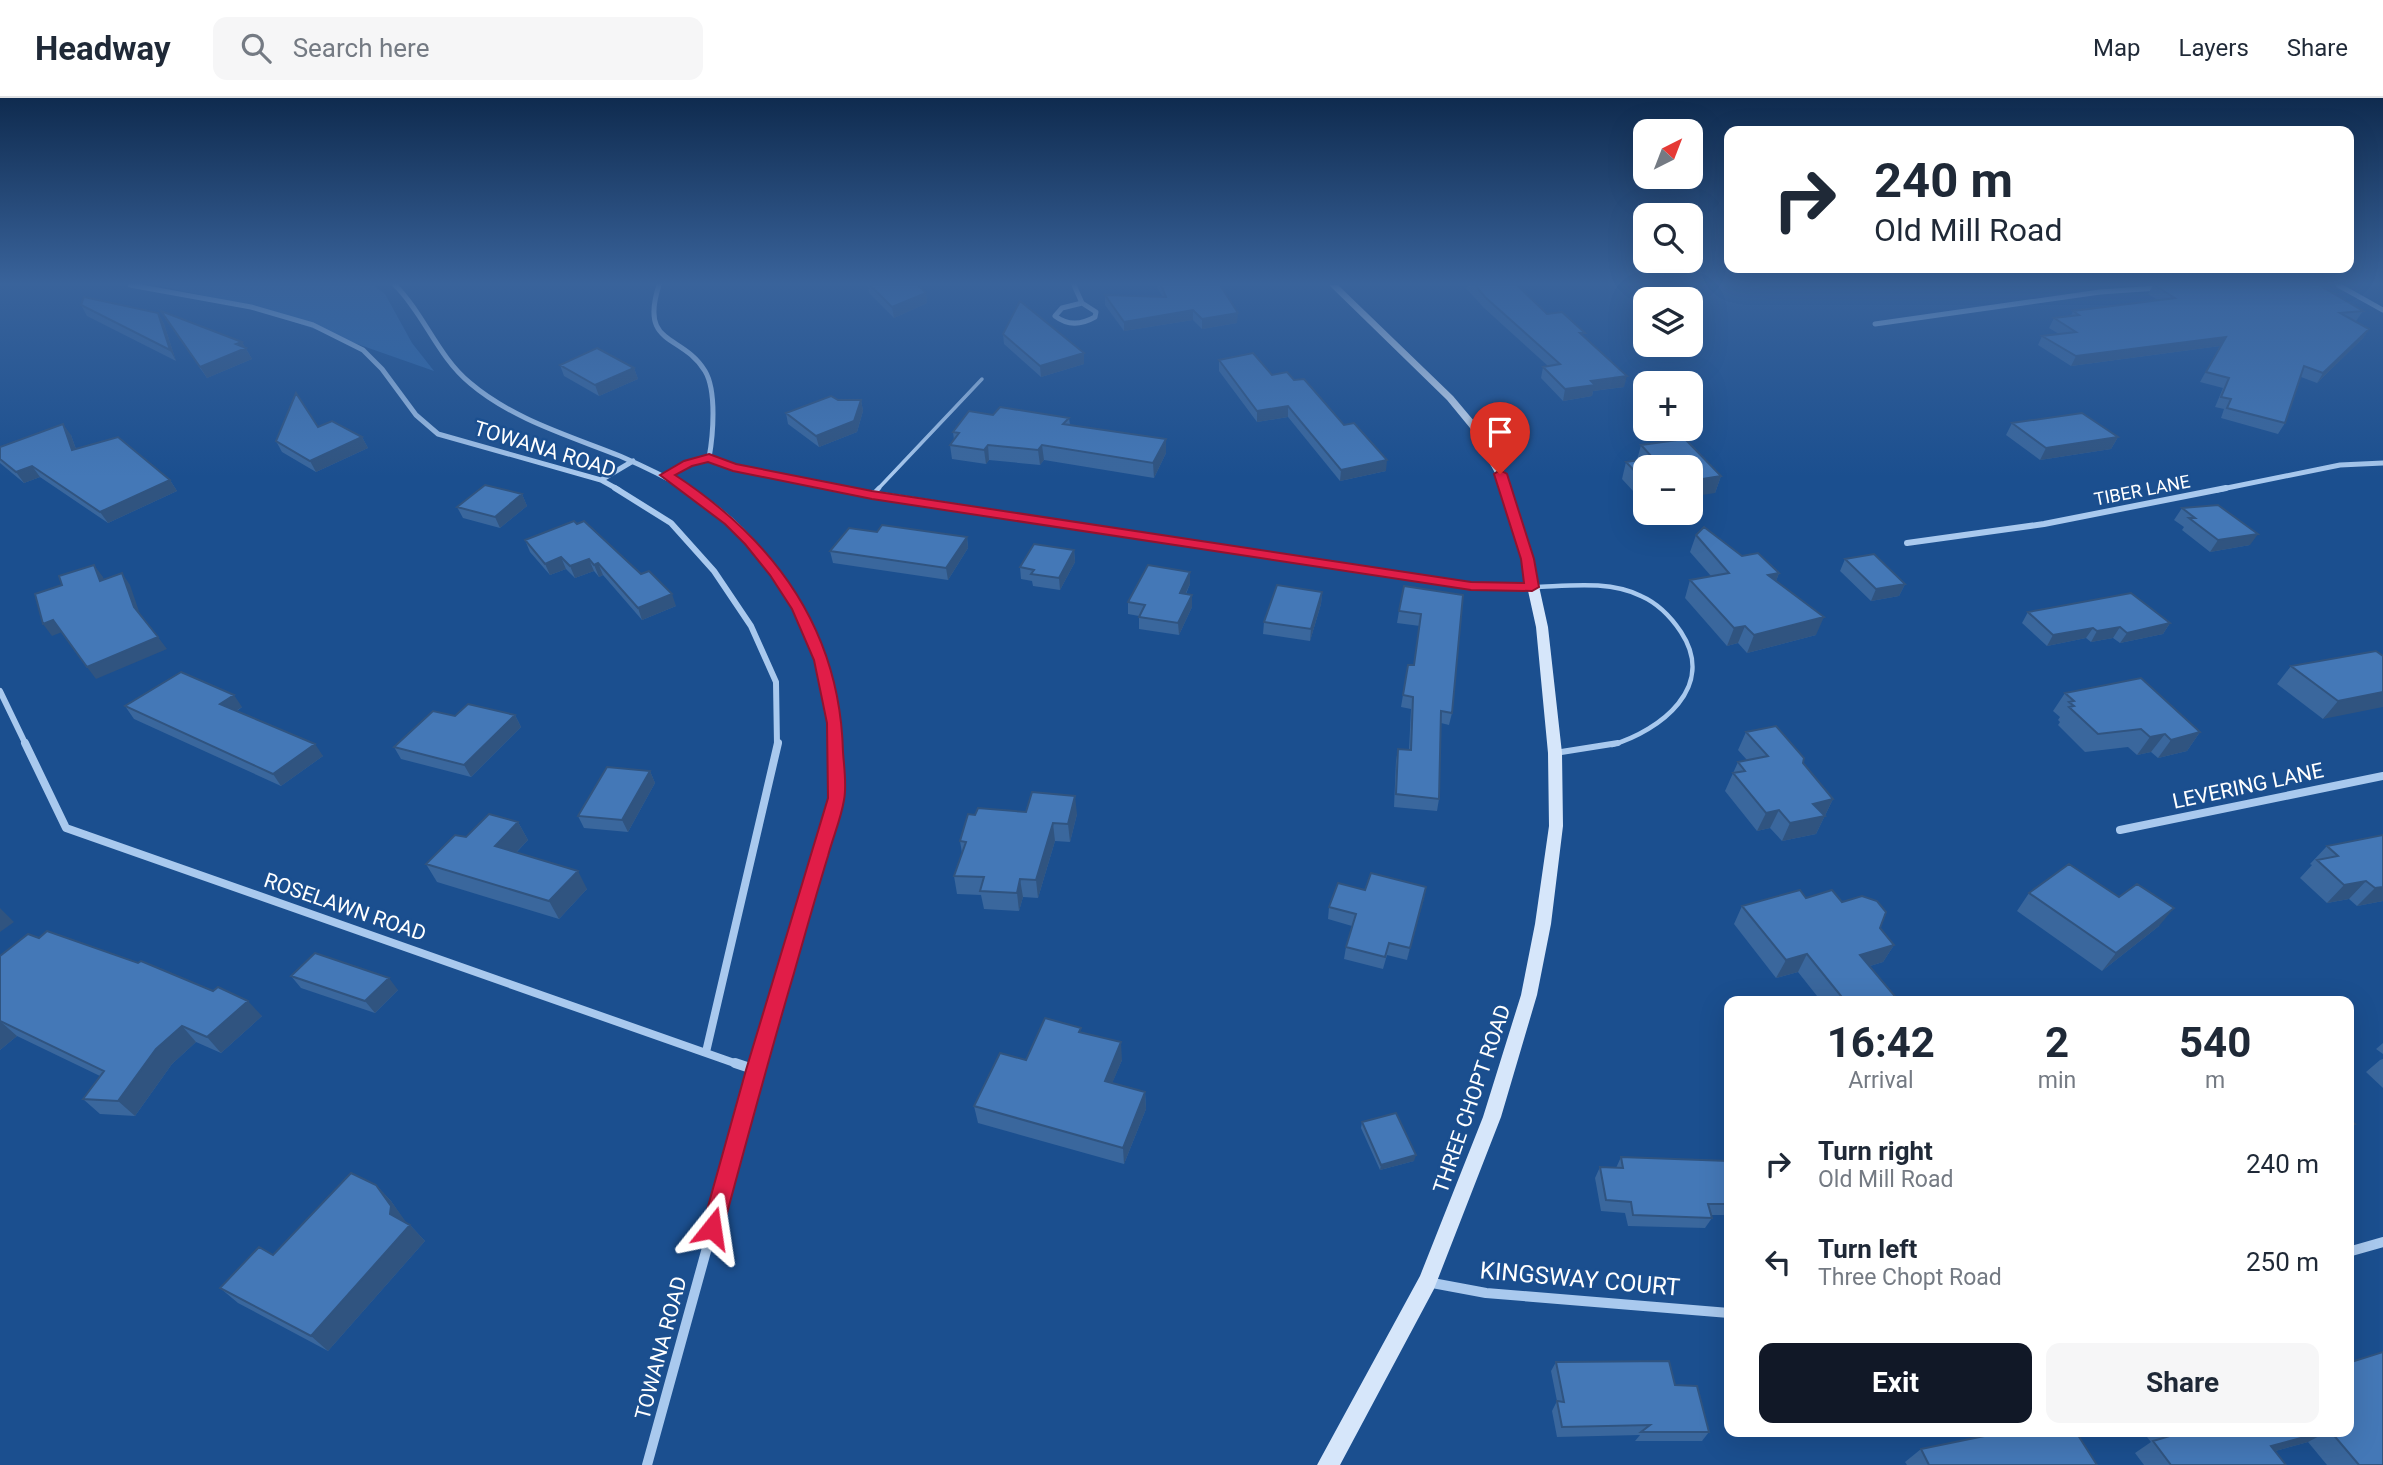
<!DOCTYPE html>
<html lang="en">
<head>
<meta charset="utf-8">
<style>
  body { margin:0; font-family:Roboto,sans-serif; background:#f6f6f7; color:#1f2937; height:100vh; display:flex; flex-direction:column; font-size:26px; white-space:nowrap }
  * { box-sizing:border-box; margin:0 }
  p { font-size:23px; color:#747a83 }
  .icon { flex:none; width:38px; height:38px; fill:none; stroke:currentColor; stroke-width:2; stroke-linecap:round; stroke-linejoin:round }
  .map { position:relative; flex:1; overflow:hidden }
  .panel { position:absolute; left:1724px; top:898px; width:630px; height:441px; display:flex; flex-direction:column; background:#fff; border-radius:14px; box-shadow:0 7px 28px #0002 }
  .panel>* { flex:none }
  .top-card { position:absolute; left:1724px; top:28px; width:630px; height:147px; border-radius:14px; box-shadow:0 7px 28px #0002; background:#fff; color:#1f2937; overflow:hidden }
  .needle { width:46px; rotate:42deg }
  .buttons { position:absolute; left:1633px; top:21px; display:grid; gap:14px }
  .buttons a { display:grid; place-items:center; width:70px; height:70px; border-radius:14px; background:#fff; box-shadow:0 7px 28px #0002; font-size:35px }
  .pin { position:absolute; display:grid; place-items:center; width:60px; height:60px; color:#fff; margin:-72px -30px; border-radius:50% 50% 50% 0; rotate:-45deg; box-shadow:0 0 7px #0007 }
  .pin .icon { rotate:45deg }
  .me { position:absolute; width:77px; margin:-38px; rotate:15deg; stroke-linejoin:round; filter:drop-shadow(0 0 5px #0008) }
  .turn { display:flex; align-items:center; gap:24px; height:147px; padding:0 35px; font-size:32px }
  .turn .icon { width:91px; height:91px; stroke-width:2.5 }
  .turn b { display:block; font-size:49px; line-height:60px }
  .eta { display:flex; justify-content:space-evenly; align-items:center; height:119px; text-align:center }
  .eta b { font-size:42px; font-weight:700; line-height:49px }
  .button { display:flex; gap:14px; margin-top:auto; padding:14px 35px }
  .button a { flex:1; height:80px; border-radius:14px; background:#111827; color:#fff; font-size:28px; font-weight:700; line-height:80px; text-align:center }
  .button a+a { background:#f6f6f7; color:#1f2937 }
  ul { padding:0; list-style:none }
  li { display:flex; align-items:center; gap:21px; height:98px; padding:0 35px }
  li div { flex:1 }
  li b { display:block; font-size:26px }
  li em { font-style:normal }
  header { display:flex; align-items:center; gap:42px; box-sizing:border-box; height:98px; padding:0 35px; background:#fff; border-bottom:2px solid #e0e1e3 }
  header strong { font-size:33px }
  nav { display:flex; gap:38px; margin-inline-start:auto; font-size:24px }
  .search { width:490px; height:63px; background:#f6f6f7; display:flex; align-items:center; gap:18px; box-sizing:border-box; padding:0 24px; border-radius:14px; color:#747a83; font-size:26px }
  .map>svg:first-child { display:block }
  .green { fill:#2e69ad }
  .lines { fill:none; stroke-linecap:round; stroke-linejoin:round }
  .lane-far2 { stroke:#a9c9ee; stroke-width:3.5 }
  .lane-far1 { stroke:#a9c9ee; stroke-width:4.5 }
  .lane { stroke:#a9c9ee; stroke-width:6 }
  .street-far3 { stroke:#a9c9ee; stroke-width:5 }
  .street-far2 { stroke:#a9c9ee; stroke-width:6 }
  .street-far1 { stroke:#a9c9ee; stroke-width:8 }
  .street { stroke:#a9c9ee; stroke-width:10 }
  .secondary { fill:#d6e6fa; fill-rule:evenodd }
  .wall { fill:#3a679d }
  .shaded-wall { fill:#305480 }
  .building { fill:#4478b7; stroke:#305480; stroke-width:2 }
  .route { fill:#e11d48; stroke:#92132f; stroke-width:2 }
  .labels { text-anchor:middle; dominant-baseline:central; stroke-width:5; stroke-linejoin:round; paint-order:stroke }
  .far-street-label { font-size:18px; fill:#fff; stroke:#1b4f8f }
  .street-label { font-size:21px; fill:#fff; stroke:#1b4f8f }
  .near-street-label { font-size:24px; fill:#fff; stroke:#1b4f8f }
</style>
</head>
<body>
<header>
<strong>Headway</strong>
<div class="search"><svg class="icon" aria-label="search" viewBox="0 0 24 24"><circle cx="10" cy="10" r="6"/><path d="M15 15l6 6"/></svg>Search here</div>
<nav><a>Map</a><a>Layers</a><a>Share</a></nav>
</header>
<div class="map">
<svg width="2383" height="1367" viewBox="0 0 2383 1367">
  <rect width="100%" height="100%" fill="#1b4f8f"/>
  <path class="green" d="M156,187H373L385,196L412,245L434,273L246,207Z"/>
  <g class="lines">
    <path class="lane-far2" d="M877,392L982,281"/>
    <path class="lane-far1" d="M872,397L879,390
      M1534,489C1568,488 1609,482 1641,498C1657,505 1671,519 1681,534C1717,589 1661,632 1612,647"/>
    <path class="lane" d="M1555,655L1618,645"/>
    <path class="street-far3" d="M130,187L251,209L313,227L363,252L382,271L416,317L438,336L601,382L619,392
      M395,187C424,216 438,259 470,285C512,321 570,338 620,358C643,368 666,379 688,392
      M659,187C639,249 682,235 705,273C717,293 713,338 709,360
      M1074,187L1082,205
      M2338,187L2383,212
      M1082,205L1096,214L1095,219C1081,227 1068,228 1055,218L1062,210Z
      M1875,226L2100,194L2158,190
      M666,377L688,365L709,360L732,369L845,392
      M601,382L633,363
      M2217,392L2340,367L2383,365"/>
    <path class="street-far2" d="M615,390L671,425L714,473L751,528L776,584L777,647
      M685,390C775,439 828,546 835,647
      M836,390L1471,488L1532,489
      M1907,445L2044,426L2226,390
      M0,593L26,647"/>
    <path class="street-far1" d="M25,645L66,730L740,967
      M2120,732L2383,678
      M706,954L778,645
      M757,967L835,709L837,691L835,645"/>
    <path class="street" d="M735,965L756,972
      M2348,1154L2383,1144
      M1427,1184L1486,1195L1729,1215
      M647,1367L758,965"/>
    <path class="secondary" d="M1329,187H1338L1453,298L1479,329L1505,375L1533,461L1548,529L1562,655L1563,728L1551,826L1537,897L1501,1019L1434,1191L1340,1367H1317L1420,1178L1483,1019L1521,897L1535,826L1549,728L1548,655L1536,529L1521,461L1495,375L1470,330L1447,302Z"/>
  </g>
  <path class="wall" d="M868,187H918L926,195L927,205L894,220L869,195Z
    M1156,187H1220L1237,225L1202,231L1193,222L1124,233L1105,207V197L1162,198Z
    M1467,187H1517L1547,216L1584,239L1624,289L1593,293L1592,298L1563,303L1541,280L1543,269L1548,268L1483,209L1466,190Z
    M2153,187H2319L2363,213L2356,223H2355L2369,231L2363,240L2317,285L2301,279L2285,325L2278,336L2221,320L2224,311L2215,309L2223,290L2200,284L2220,248L2071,268L2038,247L2042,238L2059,236L2049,230L2054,220L2071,218L2073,213L2158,202L2148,196Z
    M81,207L158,215L164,226L176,263L87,218Z
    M161,213L242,244L252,261L207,280L167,223Z
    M1003,236L1084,266L1041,279L1004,246Z
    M1219,262L1294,282L1344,327L1386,373L1340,383L1288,319L1257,324L1219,273Z
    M560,267L634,270L638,281L599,298L564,278Z
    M838,302H861L863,313L857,334L819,349L788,326L786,315Z
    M993,317L1069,320L1070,327L1166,355L1154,380L1044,362L1040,367L989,362L986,366L952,361L950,347L954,342L953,334Z
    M2012,325L2118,339L2111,351L2040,362L2006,337Z
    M318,329L362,339L368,350L316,374L282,354L276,343Z
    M71,337L76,351L170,382L177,393L108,425L40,379L24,385L0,365V349Z
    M1641,347L1721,378L1715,395L1645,369V406L1622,381L1626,364L1637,362Z
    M522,396L527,408L500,430L463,420L457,409Z
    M2182,410L2250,447L2210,454L2182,432L2184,429L2174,422Z
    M574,423L676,508L642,522L603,477L599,479L594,473L575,480L566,471L550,477L530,454L525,442Z
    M877,434L967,439L968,450L948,482L833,465L830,453Z
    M1696,437L1779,475L1776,483L1816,537L1747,555L1738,545L1727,548L1685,500L1690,482L1711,478L1690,454Z
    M1074,452L1075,464L1060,492L1033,488L1032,483L1021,481L1020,469Z
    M1845,461L1905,486L1899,498L1871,503L1840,473Z
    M1190,486L1186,496L1192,509L1179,537L1139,531V518L1128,516V504Z
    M1322,494L1321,506L1310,543L1263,536L1264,524Z
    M1463,497L1452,615L1449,627L1441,625L1439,701L1437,713L1394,709L1396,663L1398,651L1409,652L1411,611L1401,609L1408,567H1414L1420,528L1397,525L1399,513Z
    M2028,514L2170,525L2163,536L2120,545L2113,540L2091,544L2086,540L2047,548L2022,525Z
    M2383,558L2323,621L2277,586L2291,568Z
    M2065,595L2200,634L2187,653L2158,660L2151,654L2137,657L2128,649L2085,654L2058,627L2060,624L2058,622L2060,619L2053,613Z
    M125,608L242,609L237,613L323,658L281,688L134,621Z
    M515,617L521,629L471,679L401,661L394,649L455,618Z
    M1746,634L1803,665L1833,701L1816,736L1782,743L1770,730L1757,733L1725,693L1738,664L1747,662L1738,652Z
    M650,673L655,685L628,734L584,730L578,718Z
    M1026,714L1077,716L1070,744L1055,743L1038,800L1023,799L1019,813L984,811L981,797L957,796L954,778L962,755L960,743Z
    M518,724L528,742L516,755L587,791L559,821L437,784L426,766L466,739Z
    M2383,737V803L2357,808L2349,801L2327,805L2300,780L2312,767L2310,766L2327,748Z
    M1426,789L1407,862L1387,857L1383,871L1344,861L1346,849L1352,828L1328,821L1329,809L1365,792Z
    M2029,795L2159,828L2102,873L2017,813Z
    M1806,800L1842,804L1880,830L1894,847L1883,864L1870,868L1899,903H1821L1798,874L1776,880L1734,826L1742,808Z
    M0,858L262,918L221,955L196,944L172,966L135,1018L100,1016L83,1001L100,978L17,938L0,952Z
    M291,878L398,892L375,915L301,890Z
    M1081,934L1122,962L1112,985L1145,994L1146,1011L1124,1066L978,1025L974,1008L1026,962Z
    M2383,945V956L2376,951Z
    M2383,961V990L2366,974L2380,962Z
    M1362,1024L1414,1063L1380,1072L1361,1030Z
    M1621,1059L1729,1063V1117H1711L1712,1120L1705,1130L1628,1128L1625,1115L1601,1113L1595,1080L1600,1069L1616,1070Z
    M376,1087L391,1103L406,1125L410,1127L425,1143L328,1253L238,1205L220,1190L273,1157Z
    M1556,1264L1675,1287L1709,1334L1702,1343H1635L1640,1337L1557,1339L1552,1313L1557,1303L1551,1273Z
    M2143,1334H2348L2383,1367H2327L2308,1344L2275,1353L2286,1367H2144L2135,1355L2151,1344Z
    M1921,1351L2097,1367H1907L1905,1364Z"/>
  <path class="shaded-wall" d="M926,195L927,205L894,220L892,209Z
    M1193,212V222L1124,233V224Z
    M158,215L164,226L176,263L170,252Z
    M1238,215L1237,225L1202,231V221Z
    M2369,231L2363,240L2317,285L2323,275Z
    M2226,239L2220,248L2071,268L2076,258Z
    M242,244L252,261L207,280L200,269L236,246Z
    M1084,255V266L1041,279L1040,268Z
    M634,270L638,281L599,298L595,287Z
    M1627,278L1624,289L1593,293L1592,298L1563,303L1565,291L1591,283Z
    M861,302L863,313L857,334L819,349L816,338Z
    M1288,308V319L1257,324V313Z
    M63,326L71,337L80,363L72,352Z
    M362,339L368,350L316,374L310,363Z
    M2118,339L2111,351L2040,362L2046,350Z
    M1166,341V355L1154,380L1153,365Z
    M988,347L989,362L986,366L984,352Z
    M1042,347L1044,362L1040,367L1038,352Z
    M1387,362L1386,373L1340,383L1341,372Z
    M32,368L40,379L24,385L16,374Z
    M1721,378L1715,395L1690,399V383Z
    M170,382L177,393L108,425L100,414Z
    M522,396L527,408L500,430L495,419Z
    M2258,436L2250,447L2210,454L2218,442Z
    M967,439L968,450L948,482L946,470Z
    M1074,452L1075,464L1060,492L1059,480Z
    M561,459L566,471L550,477L545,466Z
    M589,461L594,473L575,480L570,468Z
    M598,465L603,477L599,479L594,467Z
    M94,467L103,479L108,495L100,483Z
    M1190,474V486L1180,507V495Z
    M122,475L130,487L142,522L134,509Z
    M1779,475L1773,492L1768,477Z
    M1905,486L1899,498L1871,503L1876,491Z
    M1322,494L1321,506L1310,543L1311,531Z
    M672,496L676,508L642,522L638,510Z
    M1192,497V509L1179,537L1178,525Z
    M1824,519L1816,537L1747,555L1754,537Z
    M53,522L62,534L52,538L43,526Z
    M2170,525L2163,536L2120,545L2127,535Z
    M1745,528L1738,545L1727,548L1734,530Z
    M2120,529L2113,540L2091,544L2097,533Z
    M2093,530L2086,540L2047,548L2053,537Z
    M158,539L167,551L96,581L87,569Z
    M2383,594V609L2323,621L2338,603Z
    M234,597L242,609L228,618L220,606Z
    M515,617L521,629L471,679L464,667Z
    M2200,634L2187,653L2158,660L2171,642Z
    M2165,636L2151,654L2137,657L2150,639Z
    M315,646L323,658L281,688L273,676Z
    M650,673L655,685L628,734L622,722Z
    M1075,698L1077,716L1070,744L1068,726Z
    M1833,701L1816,736L1782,743L1790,725L1813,706Z
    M1779,712L1770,730L1757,733L1766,715Z
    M518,724L528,742L505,766L495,748Z
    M1053,725L1055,743L1038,800L1036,782Z
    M578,773L587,791L559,821L549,803Z
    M1020,781L1023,799L1019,813L1017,795Z
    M2366,783L2349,801L2327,805L2344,787Z
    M1426,789L1424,801L1407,862L1410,850Z
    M2383,789V803L2357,808L2375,790Z
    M0,810L14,824L0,834Z
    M2174,810L2159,828L2102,873L2116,855Z
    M1894,847L1883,864L1850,874L1860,857Z
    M1807,856L1798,874L1776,880L1786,862Z
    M389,880L398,892L375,915L365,903Z
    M248,903L262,918L221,955L207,939Z
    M0,923L17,938L0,952Z
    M182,928L196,944L172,966L135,1018L118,1003L156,951Z
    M1121,944L1122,962L1106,1000L1105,983Z
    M1145,994L1146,1011L1124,1066L1123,1050Z
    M1416,1057L1414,1063L1380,1072L1381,1067Z
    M376,1087L391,1103L406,1124L405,1132L390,1116Z
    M410,1127L425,1143L328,1253L311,1238Z
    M2323,1334H2327L2308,1344L2250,1360L2271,1348Z"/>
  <path class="building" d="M870,187H918L926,195L892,209Z
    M1161,187H1220L1238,215L1202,221L1193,212L1124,224L1105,197L1166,199Z
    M1475,187H1517L1547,216L1562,214L1585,235H1580L1627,278L1591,283L1595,287L1565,291L1543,269L1560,266L1485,199Z
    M2154,187H2319L2363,213L2340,215L2369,231L2323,275L2304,268L2285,325L2227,310L2231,301L2221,299L2229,280L2206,274L2226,239L2076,258L2042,238L2076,234L2054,220L2079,217L2073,213L2175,200Z
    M84,199L158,215L170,252L81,207Z
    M1020,203L1084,255L1040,268L1003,236Z
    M161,213L242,244L236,246L246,250L200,269Z
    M597,250L634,270L595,287L560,267Z
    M1253,255L1272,277L1287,274L1294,282L1304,281L1344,327L1354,325L1387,362L1341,372L1288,308L1257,313L1219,262Z
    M296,295L318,329L332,323L362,339L310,363L276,343Z
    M831,298L838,302H861L854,323L816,338L786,315Z
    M1000,309L1069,320L1063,326L1166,341L1153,365L1042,347L1038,352L988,347L984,352L950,347L959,335L953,334L969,313L993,317Z
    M2082,315L2118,339L2046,350L2012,325Z
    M63,326L72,352L118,339L170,382L100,414L32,368L16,374L0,361V349Z
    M1685,341L1721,378L1690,383V369H1645V384L1626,364L1653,360L1641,347Z
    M485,387L522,396L495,419L457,409Z
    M2218,407L2258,436L2218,442L2189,420H2195L2182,410Z
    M574,423L577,426L584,423L641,476L649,473L672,496L638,510L598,465L594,467L589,461L570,468L561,459L545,466L525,442Z
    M882,427L967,439L946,470L830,453L849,430L877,434Z
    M1704,429L1742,458L1758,455L1779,475L1768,477L1824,519L1754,537L1745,528L1734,530L1690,482L1729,475L1696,437Z
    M1034,446L1074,452L1059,480L1031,476L1034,472L1020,469Z
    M1874,456L1905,486L1876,491L1845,461Z
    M94,467L100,483L122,475L134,509L158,539L87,569L53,522L43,526L35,496L62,487L59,478Z
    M1148,467L1190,474L1180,495L1192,497L1178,525L1139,519L1145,507L1128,504Z
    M1277,487L1322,494L1311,531L1264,524Z
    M1404,488L1463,497L1452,615L1441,613L1439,701L1396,696L1398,651L1411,652L1413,599L1403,597L1408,567H1414L1421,516L1399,513Z
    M2131,495L2170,525L2127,535L2120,529L2097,533L2093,530L2053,537L2028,514Z
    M2376,553L2383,558V594L2338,603L2291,568Z
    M181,574L234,597L220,606L315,646L273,676L125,608Z
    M2141,580L2200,634L2171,642L2165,636L2150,639L2141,631L2098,636L2069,609L2074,608L2069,604L2074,603L2065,595Z
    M468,606L515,617L464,667L394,649L433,613L455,618Z
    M1776,628L1804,660L1803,665L1833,701L1813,706L1825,718L1790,725L1779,712L1766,715L1733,675L1745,673L1738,664L1768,658L1746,634Z
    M607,669L650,673L622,722L578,718Z
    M1032,694L1075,698L1068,726L1053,725L1036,782L1020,781L1017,795L980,793L984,779L954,778L966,744L960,743L968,716L975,717L978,710L1026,714Z
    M489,716L518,724L495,748L578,773L549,803L426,766L455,737L466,739Z
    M2383,737V789L2375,790L2366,783L2344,787L2317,762L2338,758L2327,748Z
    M2069,766L2119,799L2137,786L2174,810L2116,855L2029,795Z
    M1371,775L1426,789L1410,850L1389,845L1385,859L1346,849L1356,816L1329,809L1338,785L1365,792Z
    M1800,792L1806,800L1832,792L1842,804L1862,798L1877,803L1886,814L1880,830L1894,847L1860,857L1899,903H1845L1807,856L1786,862L1742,808Z
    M47,833L138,865L141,863L213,893L218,889L248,903L207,939L182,928L156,951L118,1003L83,1001L104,973L0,923V858L28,836L39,840Z
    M315,855L389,880L365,903L291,878Z
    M1045,920L1081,930L1079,934L1121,944L1105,983L1145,994L1123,1050L974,1008L1000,955L1026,962Z
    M1396,1015L1416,1057L1381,1067L1362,1024Z
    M2348,1020L2355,1026L2348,1028Z
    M1621,1059L1729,1063V1106H1708L1712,1120L1633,1117L1631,1104L1606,1102L1600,1069L1623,1070Z
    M351,1075L376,1087L391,1108L390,1116L410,1127L311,1238L220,1190L259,1149L273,1157Z
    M2383,1254V1367H2359L2331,1334H2348V1265Z
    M1669,1263L1675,1287L1697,1288L1709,1334H1641L1650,1327L1562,1329L1557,1303L1564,1304L1556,1264Z
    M2004,1334H2076L2097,1367H1929L1921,1351Z
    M2170,1334H2323L2271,1348L2286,1367H2171L2153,1343L2173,1337Z"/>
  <linearGradient id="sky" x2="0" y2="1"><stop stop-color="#0f2b4f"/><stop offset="0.49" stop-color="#39639b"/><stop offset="1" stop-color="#39639b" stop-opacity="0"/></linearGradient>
  <rect width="2383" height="379" fill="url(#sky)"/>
  <path class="route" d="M709,356L736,366L872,393L1471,484L1524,485L1521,461L1494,376L1500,372L1507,376L1534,461L1539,489L1532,493L1471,492L872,401L733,373L708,364L692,368L675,377C774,442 840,532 843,654C844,669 847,687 844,702C841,721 833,739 828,758C816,797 805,836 794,875C769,959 746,1045 723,1130L720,1137L712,1140L705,1137L702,1130L746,972L828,700L827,625L814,562L792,511L770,477L745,446L725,426L660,377L684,363Z"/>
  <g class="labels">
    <g class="far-street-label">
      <text transform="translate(2142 392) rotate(-11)">TIBER LANE</text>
    </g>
    <g class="street-label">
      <text transform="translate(545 351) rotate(17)">TOWANA ROAD</text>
      <text transform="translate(2248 688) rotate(-12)">LEVERING LANE</text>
      <text transform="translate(345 809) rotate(19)">ROSELAWN ROAD</text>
      <text transform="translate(1472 1001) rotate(-71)">THREE CHOPT ROAD</text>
      <text transform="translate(661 1250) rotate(-75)">TOWANA ROAD</text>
    </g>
    <g class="near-street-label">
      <text transform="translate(1580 1181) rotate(5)">KINGSWAY COURT</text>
    </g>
  </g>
</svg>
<div class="buttons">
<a><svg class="needle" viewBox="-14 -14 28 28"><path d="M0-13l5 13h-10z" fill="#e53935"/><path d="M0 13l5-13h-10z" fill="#747a83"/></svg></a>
<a><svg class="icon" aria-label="search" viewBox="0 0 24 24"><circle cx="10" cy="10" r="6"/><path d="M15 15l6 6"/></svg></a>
<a><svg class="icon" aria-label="layers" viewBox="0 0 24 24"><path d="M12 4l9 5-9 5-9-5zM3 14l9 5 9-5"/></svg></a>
<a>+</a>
<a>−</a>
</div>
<div class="pin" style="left:1500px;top:376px;background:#d93025"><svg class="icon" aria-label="arrive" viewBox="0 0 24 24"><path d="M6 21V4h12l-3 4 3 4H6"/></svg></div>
<svg class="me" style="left:712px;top:1130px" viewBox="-20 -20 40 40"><path d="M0-17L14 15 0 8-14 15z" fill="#e11d48" stroke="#fff" stroke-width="4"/></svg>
<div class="top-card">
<div class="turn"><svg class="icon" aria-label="right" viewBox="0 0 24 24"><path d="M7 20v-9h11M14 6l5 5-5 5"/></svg><div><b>240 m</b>Old Mill Road</div></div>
</div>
<section class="panel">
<div class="eta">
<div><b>16:42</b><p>Arrival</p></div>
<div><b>2</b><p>min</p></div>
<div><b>540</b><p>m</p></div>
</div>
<ul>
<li><svg class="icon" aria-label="right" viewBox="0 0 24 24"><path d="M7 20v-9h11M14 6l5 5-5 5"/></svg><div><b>Turn right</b><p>Old Mill Road</p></div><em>240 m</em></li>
<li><svg class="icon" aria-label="left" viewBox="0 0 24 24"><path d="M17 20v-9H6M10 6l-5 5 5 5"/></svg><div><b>Turn left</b><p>Three Chopt Road</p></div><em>250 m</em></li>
</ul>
<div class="button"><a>Exit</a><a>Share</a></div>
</section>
</div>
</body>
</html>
